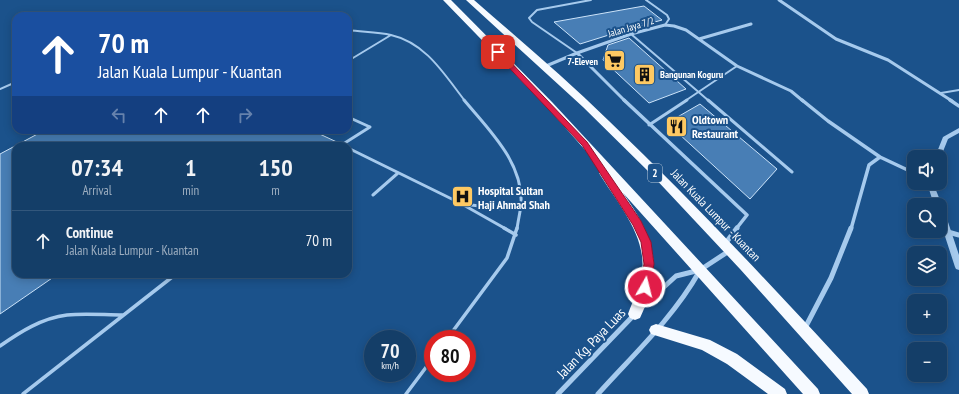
<!DOCTYPE html>
<html lang="en">
<head>
<meta charset="utf-8">
<style>
  body { margin:0; font-family:"PT Sans Narrow",sans-serif; background:#214971; color:#f1f3f6; height:100vh; display:flex; flex-direction:column; font-size:15px; white-space:nowrap }
  * { box-sizing:border-box; margin:0 }
  p { font-size:13px; color:#9daec0 }
  .icon { flex:none; width:22px; height:22px; fill:none; stroke:currentColor; stroke-width:2; stroke-linecap:round; stroke-linejoin:round }
  .map { position:relative; flex:1; overflow:hidden }
  .panel { position:absolute; left:12px; top:142px; width:340px; height:136px; display:flex; flex-direction:column; background:#143e68; border-radius:12px; box-shadow:0 2px 10px #0003,0 0 0 1px #33577c }
  .panel>* { flex:none }
  .guide { position:absolute; left:12px; top:12px; width:340px; height:122px; border-radius:12px; box-shadow:0 2px 10px #0003,0 0 0 1px #33577c; background:#1a4fa0; color:#fff; overflow:hidden }
  .tools { position:absolute; left:907px; top:150px; display:grid; gap:8px }
  .tools a { display:grid; place-items:center; width:40px; height:40px; border-radius:8px; background:#143e68; box-shadow:0 2px 10px #0003,0 0 0 1px #33577c; font-size:20px }
  .speed { position:absolute; left:364px; top:330px; display:flex; gap:8px; font-size:20px; font-weight:700; text-align:center }
  .speed>* { display:grid; place-content:center; width:52px; height:52px; border-radius:50%; background:#143e68; box-shadow:0 2px 10px #0003,0 0 0 1px #33577c; line-height:1 }
  .speed small { font-size:10px; font-weight:400 }
  .speed .limit { border:6px solid #d22; background:#fff; color:#111 }
  .pin { position:absolute; display:grid; place-items:center; width:34px; height:34px; color:#fff; margin:-17px; border-radius:8px; box-shadow:0 2px 6px #0006 }
  .me { position:absolute; width:44px; margin:-22px; rotate:8deg; stroke-linejoin:round; filter:drop-shadow(0 0 3px #0008) }
  .turn { display:flex; align-items:center; gap:14px; height:84px; padding:0 20px; font-size:18px }
  .turn .icon { width:52px; height:52px; stroke-width:2.5 }
  .turn b { display:block; font-size:28px; line-height:34px }
  .lanes { display:flex; align-items:center; height:38px; padding:0 20px; background:#0003; justify-content:center; gap:20px; direction:ltr }
  .lanes .off { opacity:.35 }
  .eta { display:flex; justify-content:space-evenly; align-items:center; height:68px; text-align:center }
  .eta b { font-size:24px; font-weight:800; line-height:28px }
  ul { padding:0; list-style:none }
  li { display:flex; align-items:center; gap:12px; height:60px; padding:0 20px; border-top:1px solid #33577c }
  li div { flex:1 }
  li b { display:block; font-size:15px }
  li em { font-style:normal }
  .map>svg:first-child { display:block }
  .building { fill:#487eb5; stroke:#cce3f9 }
  .lines { fill:none; stroke-linecap:round; stroke-linejoin:round }
  .service-far2 { stroke:#a6caed; stroke-width:2 }
  .service-far1 { stroke:#a6caed; stroke-width:3 }
  .service { stroke:#a6caed; stroke-width:3.5 }
  .minor-far2 { stroke:#a6caed; stroke-width:3 }
  .minor-far1 { stroke:#a6caed; stroke-width:3.5 }
  .minor { stroke:#a6caed; stroke-width:5 }
  .tertiary { fill:#a6caed; fill-rule:evenodd }
  .trunk { fill:#f6faff; fill-rule:evenodd }
  .route { fill:#e11d48; stroke:#92132f }
  .labels { text-anchor:middle; dominant-baseline:central; stroke-width:4; stroke-linejoin:round; paint-order:stroke }
  .far-street-label { font-size:10px; fill:#fff; stroke:#1b528b }
  .far-poi-label { font-size:10px; font-weight:bold; fill:#fff; stroke:#1b528b; text-anchor:end }
  .shield { fill:#1b528b; stroke:#bbcbdc; stroke-width:1 }
  .shield-label { font-size:11px; font-weight:bold; fill:#fff }
  .poi-label { font-size:12px; font-weight:bold; fill:#fff; stroke:#1b528b; text-anchor:start }
  .street-label { font-size:12px; fill:#fff; stroke:#1b528b }
  .near-street-label { font-size:14px; fill:#fff; stroke:#1b528b }
</style>
</head>
<body>
<div class="map">
<svg width="959" height="394" viewBox="0 0 959 394">
  <rect width="100%" height="100%" fill="#1b528b"/>
  <path class="building" d="M644,6L662,20L622,31L624,33L611,38L612,34L580,44L554,22Z
    M629,38L686,89L649,103L603,60L608,45Z
    M700,104L777,169L750,199L667,123Z
    M45,130H311L339,143L337,146H16V274H58L0,314V154Z"/>
  <g class="lines">
    <path class="service-far2" d="M646,0L667,15L669,19L665,25
      M348,30C362,32 377,32 391,35C426,43 444,74 465,101
      M631,34L709,101
      M577,53L532,22L529,18L537,10L591,0
      M348,61L391,35
      M0,89L16,82
      M941,93L959,90
      M685,101L737,66"/>
    <path class="service-far1" d="M464,100C489,130 524,163 521,205C520,213 518,221 517,229
      M708,100L792,172
      M348,117L370,127
      M649,125L687,100
      M340,146L370,127
      M348,148L460,203L506,229
      M373,195L398,173
      M464,204L502,209L521,204"/>
    <path class="service" d="M504,228L516,235
      M447,339L507,258L517,228
      M0,346C20,332 42,318 67,315C85,313 105,315 123,315
      M23,394L176,274
      M406,394L433,358"/>
    <path class="minor-far2" d="M779,0L836,39L888,60L952,101
      M699,39L751,24
      M577,53L625,101
      M546,66L577,53L631,34L665,25L674,26L686,30L737,66L791,91L803,101"/>
    <path class="minor-far1" d="M624,100L747,215L736,229
      M802,100L828,121L880,157L914,173
      M950,100L959,106
      M851,229L869,165L880,157"/>
    <path class="minor" d="M948,232L959,235
      M725,244L737,228
      M642,307L676,276L700,270L729,251
      M805,328L831,278L851,228
      M558,394L634,315
      M598,394C633,355 673,318 699,272"/>
    <path class="tertiary" d="M959,128V133L948,139L940,159V157H935L943,137Z
      M927,183H933L942,205L941,207L940,205H934Z
      M940,207L943,208L944,210L959,255V270L956,269L955,267L940,221Z"/>
    <path class="trunk" d="M443,0H451L552,102L818,389L820,394H803L623,193C655,238 664,267 640,318L635,320L630,318L628,314C633,300 640,288 642,273C647,235 617,203 599,173L603,170L546,106Z
      M466,0H474C520,40 566,79 609,121C699,207 783,298 867,389L869,394H852L740,269L651,174L583,107Z
      M656,324L710,340L737,354L785,389L787,394H768L727,364L702,350L651,334L649,330L651,326Z"/>
  </g>
  <path class="route" d="M496,51H500L587,142L641,221L651,242L654,264L649,290L645,292L642,290L640,287L644,264L641,242L633,225L582,145L496,54Z"/>
  <defs>
    <symbol id="supermarket-square" viewBox="-11 -11 22 22"><rect x="-9" y="-9" width="18" height="18" rx="4" fill="#fec963" stroke="#1b528b"/><path d="M-6-5.5h2.5l.6 2H6L4.5 2H-2.5L-4.4-4H-6ZM-1.5 3.2a1.3 1.3 0 1 0 .1 0ZM3 3.2a1.3 1.3 0 1 0 .1 0Z" fill="#111"/></symbol>
    <symbol id="building-square" viewBox="-11 -11 22 22"><rect x="-9" y="-9" width="18" height="18" rx="4" fill="#fec963" stroke="#1b528b"/><path d="M-4-6H4V6H1V3H-1V6H-4ZM-2.5-4.3h1.7v1.8h-1.7ZM.8-4.3h1.7v1.8H.8ZM-2.5-1h1.7V.8h-1.7ZM.8-1h1.7V.8H.8Z" fill="#111"/></symbol>
    <symbol id="restaurant-square" viewBox="-11 -11 22 22"><rect x="-9" y="-9" width="18" height="18" rx="4" fill="#fec963" stroke="#1b528b"/><path d="M-5-6h1v4h1v-4h1v4h1v-4h1v5L-1.5 .5V6h-2V.5L-5-1ZM5-6V6H3V1.5H1.5Q1.5-4 5-6Z" fill="#111"/></symbol>
    <symbol id="hospital-square" viewBox="-11 -11 22 22"><rect x="-9" y="-9" width="18" height="18" rx="4" fill="#fec963" stroke="#1b528b"/><path d="M-5-5h3v3.5h4V-5h3V5h-3V1.5h-4V5h-3Z" fill="#111"/></symbol>
  </defs>
  <g fill-rule="evenodd">
    <use href="#supermarket-square" x="602" y="48" width="25" height="25"/>
    <use href="#building-square" x="632" y="62" width="25" height="25"/>
    <use href="#restaurant-square" x="664" y="114" width="25" height="25"/>
    <use href="#hospital-square" x="450" y="184" width="25" height="25"/>
  </g>
  <g class="labels">
    <g class="far-street-label">
      <text transform="translate(631 27) rotate(-17)">Jalan Jaya 7/2</text>
    </g>
    <g class="far-poi-label">
      <text x="598" y="61">7-Eleven</text>
      <text x="660" y="74" text-anchor="start">Bangunan Koguru</text>
    </g>
    <rect class="shield" x="648" y="164" width="14" height="18" rx="3"/>
    <g class="shield-label">
      <text x="655" y="173">2</text>
    </g>
    <g class="poi-label">
      <text x="692" y="119">Oldtown<tspan x="692" dy="14">Restaurant</tspan></text>
      <text x="478" y="190">Hospital Sultan<tspan x="478" dy="14">Haji Ahmad Shah</tspan></text>
    </g>
    <g class="street-label">
      <text transform="translate(716 215) rotate(46)">Jalan Kuala Lumpur - Kuantan</text>
    </g>
    <g class="near-street-label">
      <text transform="translate(591 343) rotate(-46)">Jalan Kg. Paya Luas</text>
    </g>
  </g>
</svg>
<div class="tools">
<a><svg class="icon" aria-label="sound" viewBox="0 0 24 24"><path d="M4 9h4l5-4v14l-5-4H4zM17 9q2 3 0 6"/></svg></a>
<a><svg class="icon" aria-label="search" viewBox="0 0 24 24"><circle cx="10" cy="10" r="6"/><path d="M15 15l6 6"/></svg></a>
<a><svg class="icon" aria-label="layers" viewBox="0 0 24 24"><path d="M12 4l9 5-9 5-9-5zM3 14l9 5 9-5"/></svg></a>
<a>+</a>
<a>−</a>
</div>
<div class="speed"><div>70<small>km/h</small></div><div class="limit">80</div></div>
<div class="pin" style="left:498px;top:52px;background:#d93025"><svg class="icon" aria-label="arrive" viewBox="0 0 24 24"><path d="M6 21V4h12l-3 4 3 4H6"/></svg></div>
<svg class="me" style="left:645px;top:287px" viewBox="-20 -20 40 40"><circle r="17" fill="#e11d48" stroke="#fff" stroke-width="3"/><path d="M0-11L8 9 0 5-8 9z" fill="#fff"/></svg>
<div class="guide">
<div class="turn"><svg class="icon" aria-label="ahead" viewBox="0 0 24 24"><path d="M12 20V5M6 11l6-6 6 6"/></svg><div><b>70 m</b>Jalan Kuala Lumpur - Kuantan</div></div>
<div class="lanes"><svg class="icon off" aria-label="left" viewBox="0 0 24 24"><path d="M17 20v-9H6M10 6l-5 5 5 5"/></svg><svg class="icon" aria-label="ahead" viewBox="0 0 24 24"><path d="M12 20V5M6 11l6-6 6 6"/></svg><svg class="icon" aria-label="ahead" viewBox="0 0 24 24"><path d="M12 20V5M6 11l6-6 6 6"/></svg><svg class="icon off" aria-label="right" viewBox="0 0 24 24"><path d="M7 20v-9h11M14 6l5 5-5 5"/></svg></div>
</div>
<section class="panel">
<div class="eta">
<div><b>07:34</b><p>Arrival</p></div>
<div><b>1</b><p>min</p></div>
<div><b>150</b><p>m</p></div>
</div>
<ul>
<li><svg class="icon" aria-label="ahead" viewBox="0 0 24 24"><path d="M12 20V5M6 11l6-6 6 6"/></svg><div><b>Continue</b><p>Jalan Kuala Lumpur - Kuantan</p></div><em>70 m</em></li>
</ul>
</section>
</div>
</body>
</html>
